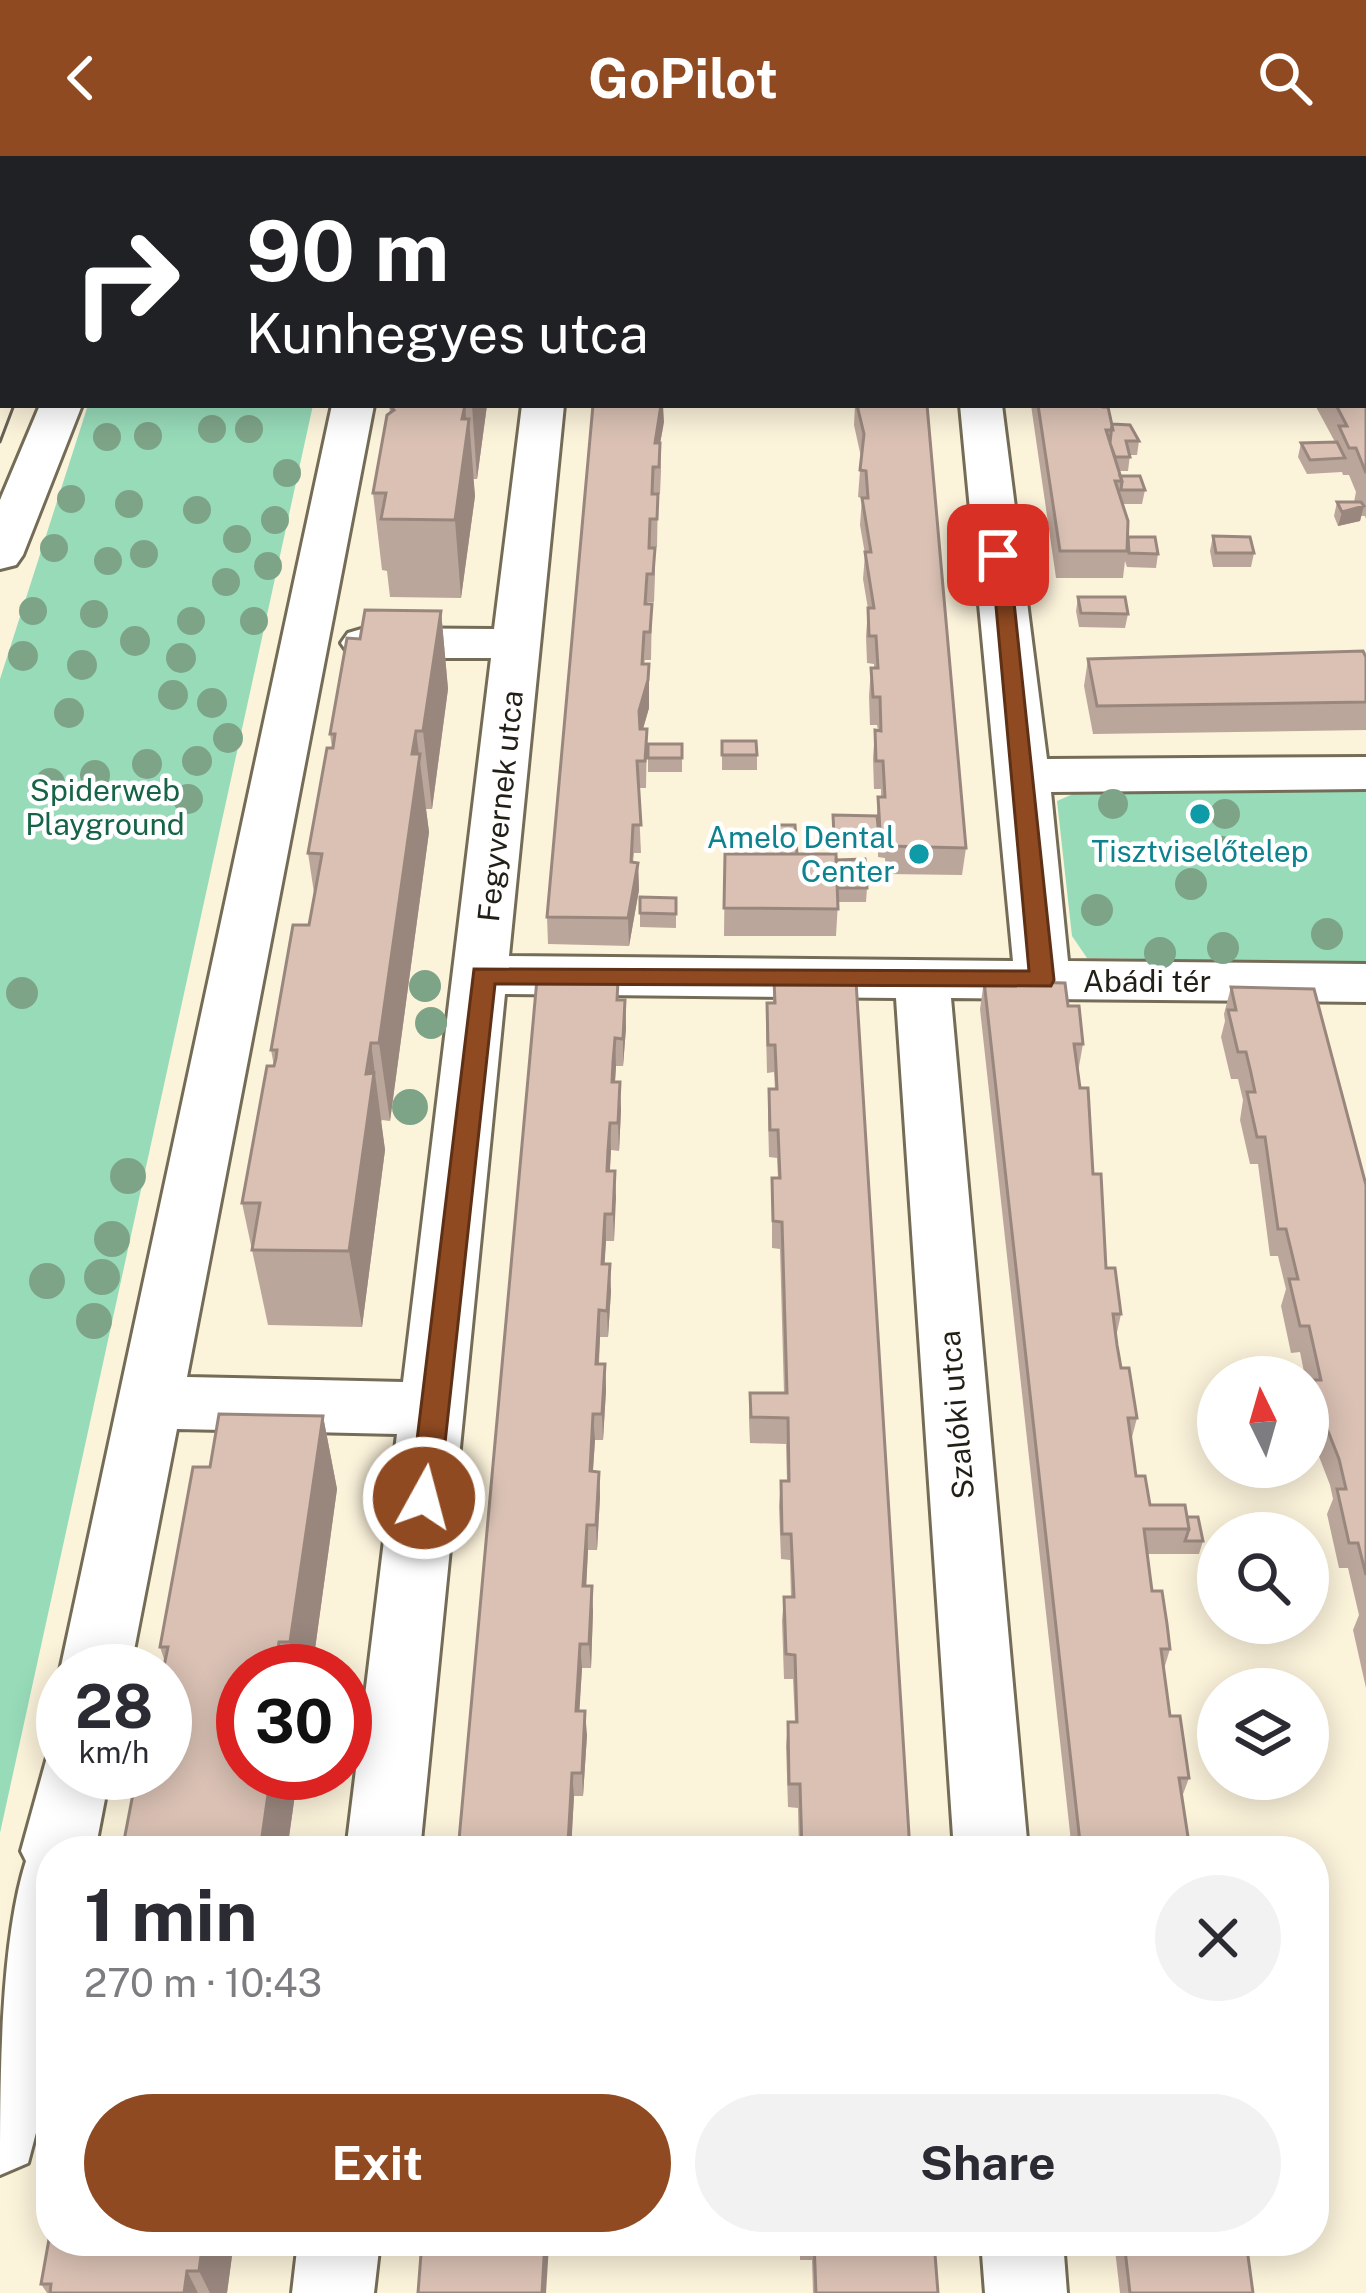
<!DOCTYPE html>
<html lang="en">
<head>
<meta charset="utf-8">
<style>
  body { margin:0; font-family:"Public Sans",sans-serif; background:#f2f2f3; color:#2b2b33; height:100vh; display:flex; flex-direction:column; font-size:45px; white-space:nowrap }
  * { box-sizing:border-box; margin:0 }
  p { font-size:39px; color:#7c7c81 }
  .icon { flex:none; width:66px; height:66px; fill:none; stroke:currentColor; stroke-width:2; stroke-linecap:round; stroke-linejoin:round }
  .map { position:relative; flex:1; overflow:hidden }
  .panel { position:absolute; left:36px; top:1680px; width:1293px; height:420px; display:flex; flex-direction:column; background:#fff; border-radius:48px; box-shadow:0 6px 30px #0003 }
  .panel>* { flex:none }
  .top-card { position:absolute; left:0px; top:0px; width:1368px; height:252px; box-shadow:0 6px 30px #0003; background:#202124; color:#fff; overflow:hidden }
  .needle { width:78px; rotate:355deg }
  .buttons { position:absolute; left:1197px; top:1200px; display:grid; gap:24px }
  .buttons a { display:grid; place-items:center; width:132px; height:132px; border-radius:50%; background:#fff; box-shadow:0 6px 30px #0003; font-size:60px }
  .speed { position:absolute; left:36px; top:1488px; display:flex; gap:24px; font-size:60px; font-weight:700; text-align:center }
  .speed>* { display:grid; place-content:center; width:156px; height:156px; border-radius:50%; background:#fff; box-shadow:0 6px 30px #0003; line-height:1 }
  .speed small { font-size:30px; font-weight:400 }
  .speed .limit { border:18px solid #d22; background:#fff; color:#111 }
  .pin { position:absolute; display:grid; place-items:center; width:102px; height:102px; color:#fff; margin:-51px; border-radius:24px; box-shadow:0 6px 18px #0006 }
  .me { position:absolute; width:132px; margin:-66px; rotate:7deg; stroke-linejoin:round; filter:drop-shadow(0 0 9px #0008) }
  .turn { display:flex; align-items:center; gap:42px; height:252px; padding:0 48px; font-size:54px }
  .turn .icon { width:156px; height:156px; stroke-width:2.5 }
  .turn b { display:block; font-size:84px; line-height:102px }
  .round { display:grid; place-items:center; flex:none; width:126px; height:126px; border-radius:63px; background:#f2f2f3 }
  .summary { display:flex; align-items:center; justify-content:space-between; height:204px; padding:0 48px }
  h1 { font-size:72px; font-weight:700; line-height:90px }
  .cta { display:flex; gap:24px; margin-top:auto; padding:24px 48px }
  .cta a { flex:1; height:138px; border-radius:72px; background:#904a21; color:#fff; font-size:48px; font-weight:700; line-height:138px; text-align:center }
  .cta a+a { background:#f2f2f3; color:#2b2b33 }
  header { display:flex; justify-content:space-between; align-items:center; height:156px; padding:0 48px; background:#904a21; color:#fff; font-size:54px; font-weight:700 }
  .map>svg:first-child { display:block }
  .green { fill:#97dbb9 }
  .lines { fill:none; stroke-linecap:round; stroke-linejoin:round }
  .minor-casing { stroke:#746c57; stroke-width:6 }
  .minor { fill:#fff; fill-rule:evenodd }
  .tram { stroke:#666154; stroke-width:3 }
  .tree { fill:#7ea488 }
  .wall { fill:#bba69b }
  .shaded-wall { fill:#99877e }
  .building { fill:#dac1b4; stroke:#99877e; stroke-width:3 }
  .route { fill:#904a21; stroke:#5e3015; stroke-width:3 }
  .culture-dot { fill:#0f9aa8; stroke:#fff; stroke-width:4.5 }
  .labels { text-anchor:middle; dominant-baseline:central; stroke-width:9; stroke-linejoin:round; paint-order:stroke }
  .park-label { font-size:30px; fill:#166445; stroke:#fff }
  .street-label { font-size:30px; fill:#221f16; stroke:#fff }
  .culture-label { font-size:30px; fill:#0d838f; stroke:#fff; text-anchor:end }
</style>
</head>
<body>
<header><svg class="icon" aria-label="back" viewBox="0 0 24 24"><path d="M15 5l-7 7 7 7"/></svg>GoPilot<svg class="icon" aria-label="search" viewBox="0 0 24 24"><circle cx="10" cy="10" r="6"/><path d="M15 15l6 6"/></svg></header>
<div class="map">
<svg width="1366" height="2137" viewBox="0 0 1366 2137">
  <rect width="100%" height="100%" fill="#fcf3db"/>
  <path class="green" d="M88,249H313L0,1677V523Z
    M1366,634V807L1087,802L1072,780L1057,645L1073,638Z"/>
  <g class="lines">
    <defs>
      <path id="minor" d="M119,0H157L118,3Z
        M191,0H237L239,3H193Z
        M546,0H584V3H546Z
        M810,0H848V3H810Z
        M1083,0H1121L1122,3H1084Z
        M0,6H3V28H0Z
        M1365,11H1366V33H1365Z
        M1365,76H1366V102H1365Z
        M40,249H82L23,399L16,409L0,413V344Z
        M332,249H374L187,1221L403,1226L491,502H365L348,497L341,487L348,477L365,472L494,473L522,249H564L509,800L1013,805L960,249H1002L1047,603L1366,601V633L1051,636L1068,805L1366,808V846L951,842L1028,1695H954L896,842L505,838L420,1695H346L397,1278L177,1273L130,1515H63V1521L60,1515Z
        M63,1589V1617H110L95,1695H51V1920L28,2007L0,2019C0,1926 0,1787 26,1705L21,1695L49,1594Z
        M298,2085H380L374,2137H292Z
        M981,2085H1063L1067,2137H985Z"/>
    </defs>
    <use href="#minor" class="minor-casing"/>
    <use href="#minor" class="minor"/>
    <path class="tram" d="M0,236L3,229
      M0,286L14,249"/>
  </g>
  <g class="tree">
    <circle cx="212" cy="273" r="14"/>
    <circle cx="249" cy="273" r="14"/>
    <circle cx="148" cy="280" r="14"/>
    <circle cx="107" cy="281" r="14"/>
    <circle cx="287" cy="317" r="14"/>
    <circle cx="71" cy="343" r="14"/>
    <circle cx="129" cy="348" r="14"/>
    <circle cx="197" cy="354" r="14"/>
    <circle cx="275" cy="364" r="14"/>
    <circle cx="237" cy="383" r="14"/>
    <circle cx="54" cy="392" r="14"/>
    <circle cx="144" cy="398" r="14"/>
    <circle cx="108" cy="405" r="14"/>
    <circle cx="268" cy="410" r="14"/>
    <circle cx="226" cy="426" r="14"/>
    <circle cx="33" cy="455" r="14"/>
    <circle cx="94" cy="458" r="14"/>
    <circle cx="191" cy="465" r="14"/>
    <circle cx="254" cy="465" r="14"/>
    <circle cx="135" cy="485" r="15"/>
    <circle cx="23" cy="500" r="15"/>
    <circle cx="181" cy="502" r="15"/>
    <circle cx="82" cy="509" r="15"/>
    <circle cx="173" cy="539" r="15"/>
    <circle cx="212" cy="547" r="15"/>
    <circle cx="69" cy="557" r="15"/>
    <circle cx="228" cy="582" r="15"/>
    <circle cx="197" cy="605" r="15"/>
    <circle cx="147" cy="608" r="15"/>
    <circle cx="95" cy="619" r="15"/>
    <circle cx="50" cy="627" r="15"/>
    <circle cx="188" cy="643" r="15"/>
    <circle cx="1113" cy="648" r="15"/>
    <circle cx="1225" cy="658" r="15"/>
    <circle cx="1222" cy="695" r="15"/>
    <circle cx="1191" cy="728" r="16"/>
    <circle cx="1097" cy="754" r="16"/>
    <circle cx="1327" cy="778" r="16"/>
    <circle cx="1223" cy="792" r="16"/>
    <circle cx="1160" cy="797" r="16"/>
    <circle cx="425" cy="830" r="16"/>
    <circle cx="22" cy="837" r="16"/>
    <circle cx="431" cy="867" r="16"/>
    <circle cx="410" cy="951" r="18"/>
    <circle cx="128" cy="1020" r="18"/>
    <circle cx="112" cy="1083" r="18"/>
    <circle cx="102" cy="1121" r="18"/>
    <circle cx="47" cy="1125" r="18"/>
    <circle cx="94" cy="1165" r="18"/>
  </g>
  <path class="wall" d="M1366,169V363L1365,360H1361L1360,365L1338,370L1334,360L1337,346H1354L1356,336L1349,319H1343L1342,316L1307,318L1298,301L1301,287L1335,286L1315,249H1365Z
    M389,249H487L477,323H473L475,340L461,442L390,441L387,415L382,414L373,337L390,257Z
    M855,249H927L966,692L962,719L886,718L885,702L878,701V695L833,694V659L877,660L878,641H881V633H874L873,602L875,574H878L877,569H870L869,540L871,512H874V508L867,507L866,480L868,453L863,423L865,398L860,369L862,342L858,341L861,301L854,269Z
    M1031,249H1103L1112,268L1139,285L1137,299H1130L1128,315H1119L1120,320L1145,334L1142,348H1123L1128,381L1158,398L1156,412L1127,411L1125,405L1123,422H1056Z
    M664,266L660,287L661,315L660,338H658L657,391H651L655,392V419L654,446H648L647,448H652L651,504H645L644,508L649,535V552L643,573H647L646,632H638L641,697H634L633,706L638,707L639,734L629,790L548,788L547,761Z
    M1213,380L1254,397L1251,411H1213L1210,395Z
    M1078,441L1128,458L1125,472L1079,471L1076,455Z
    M441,455L448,533L432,653H426L429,676L390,965L382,964L381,966L385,994L362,1171L268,1169L242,1047L274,910L271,894L309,769L314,737L308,697L332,592L330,578L360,483Z
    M1366,501V574L1093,578L1084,530L1088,503Z
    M722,585L757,599V614H722Z
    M648,588H682V616H648Z
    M776,669L797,698L836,708L867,732L866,746H838L836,780H724L725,698H777Z
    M640,741L676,742V772L640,771Z
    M774,824L910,1695H799L798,1652L788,1651L786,1590L788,1566H795L793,1523H784L782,1465L784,1441H791L790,1404L781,1403L779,1350L781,1325H787L786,1288L750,1287L749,1263L750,1237H784L780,1093L772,1092V1022H778L777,1002L769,1001L768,961L769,933H775L774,916L767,917L766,875L767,847H773Z
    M984,825L1068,850L1083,888L1078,916L1106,1112L1121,1158L1116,1181L1121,1212L1137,1262L1131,1285L1136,1320L1150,1349L1187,1361L1203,1385L1199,1398H1148L1152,1435L1170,1493L1164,1513L1170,1560L1189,1622L1182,1641L1190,1694L1200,1695H1072L980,853Z
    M1231,831L1366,1029V1532L1353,1474L1359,1459L1348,1412H1339L1327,1358L1333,1343L1330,1329L1308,1272V1221H1305L1300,1196L1291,1197L1281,1150L1286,1133L1278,1100H1270L1258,1008H1250L1240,964L1243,944L1238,923H1231L1221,881L1225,865L1224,858Z
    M619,844H625L626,872L623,910H616L615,926L621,954L619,995L611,994L610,1015H615L614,1085H606L604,1108L611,1135L608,1181H600L599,1208H605L606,1234L603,1284H595L593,1315L599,1316L600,1341L597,1394H588L586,1430L593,1455L591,1512H582L579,1555L587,1579L583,1640H574L571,1688L458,1695Z
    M323,1260L337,1333L312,1515H243V1617H298L287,1695H122L165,1506L160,1491L210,1311Z
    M234,2085L227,2137H47L41,2128Z
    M800,2085H934L938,2137H813L812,2104H800Z
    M1114,2085H1252L1247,2093L1253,2137H1120Z"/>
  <path class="shaded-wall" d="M465,249L467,274L469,263L475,340L461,442L455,364L462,263Z
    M472,249H487L477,323Z
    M661,249H663L664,266L655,315V287Z
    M1364,350L1360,365L1338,370L1342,356Z
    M441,455L448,533L432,653L423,575Z
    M649,508V552L640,583L639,555Z
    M416,575L429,676L390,965L379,887Z
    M638,707L639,734L629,790L628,762Z
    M625,844L626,872L623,910V883Z
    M615,882L616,910L613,954L612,926Z
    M371,887L385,994L362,1171L349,1095Z
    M620,926L621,954L619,995L618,967Z
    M610,967L611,994L608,1042L607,1015Z
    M615,1015L616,1042L614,1085L613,1058Z
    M605,1058L606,1085L603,1135L602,1108Z
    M610,1108L611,1135L608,1181L607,1155Z
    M599,1154L600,1181L597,1235L596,1208Z
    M605,1208L606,1234L603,1284L602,1258Z
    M593,1258L595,1284L591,1341L590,1315Z
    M323,1260L337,1333L312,1515H297L290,1486Z
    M599,1316L600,1341L597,1394L596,1369Z
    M587,1369L588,1394L585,1455L583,1430Z
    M592,1430L593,1455L591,1512L589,1488Z
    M279,1486L287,1515H275Z
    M580,1488L582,1512L578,1579L576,1555Z
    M585,1555L587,1579L583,1640L582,1617Z
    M271,1617H298L287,1695H260Z
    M572,1617L574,1640L571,1695H569Z
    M203,2085H234L227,2137H210L199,2115Z
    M545,2085H548L549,2089L546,2137H542Z
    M187,2115L198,2137H184Z"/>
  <path class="building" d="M445,0H507L506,3H435H445Z
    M1365,167L1366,169V317L1356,292H1349L1339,270H1347L1336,249H1365Z
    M389,249H465L462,263H469L455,364L381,363L386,337H373L387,259L394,254Z
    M593,249H661L655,287H660L659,311H653L652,338H658L657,363H650L649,392H655L653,418H647L645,448H652L650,476H644L642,508H649L648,524L639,555L640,573H647L645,605H637L641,669H633L631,706L638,707L628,762L547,761Z
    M857,249H927L966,692L888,690L887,674H880L878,641H885L883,605H876L875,574L881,575L880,541H873L871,512H878L876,480H869L868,452H874L865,396H871L862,342H868L866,315L860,314L864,278Z
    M1038,249H1103V251H1108L1113,274H1106L1122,325H1115L1128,365L1127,395H1060Z
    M1112,268L1130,269L1139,285H1126L1130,301H1115L1110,287Z
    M1337,286L1345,302L1310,304L1301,287Z
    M1120,320H1140L1145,334H1121L1122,325Z
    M1337,346H1361L1364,350L1342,356Z
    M1213,380L1250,381L1254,397H1216Z
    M1128,381H1155L1158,398L1129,397Z
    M1078,441H1125L1128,458L1081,457Z
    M365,454L441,455L423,575H416L412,598H420L379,887H371L366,918L374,917L349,1095L252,1094L260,1047H242L267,910H274L276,902L277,894H271L293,769H309L322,698L308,697L327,592H333L335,578H330L347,482L360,483Z
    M1363,495L1366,501V546L1097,550L1088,503Z
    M722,585H756L757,599H722Z
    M648,588H682V602H648Z
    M833,659L877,660L879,680H834Z
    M776,669H795L797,698H778Z
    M725,698H836L838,753L724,752Z
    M865,703L867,732H838L836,704Z
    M640,741L676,742V758L640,757Z
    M537,823L618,825L617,844H625L623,883L615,882L613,906L612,926H620L618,967H610L608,994L607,1015H615L613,1058H605L602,1108H610L607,1155L599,1154L596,1208H605L602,1258H593L590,1315L599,1316L596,1369H587L583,1430H592L589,1488H580L576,1555H585L582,1617H572L568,1688L578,1689V1695H458Z
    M774,824L856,825L910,1695H802L800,1628H789L788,1566H797L795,1499L786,1498L784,1441H794L791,1378H782L781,1325H789L788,1262L751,1261L750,1237H787L782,1066L773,1065L772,1022H780L778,974H770L769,933H777L775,889H768L767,847H775Z
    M984,825L1065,827L1068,850H1079L1083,888H1074L1080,932H1088L1093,1018H1101L1106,1112H1115L1121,1158H1113L1117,1189L1121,1212H1129L1137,1262H1128L1136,1320H1145L1150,1349H1185L1189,1373H1144L1152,1435H1162L1167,1468L1170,1493H1161L1170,1560H1180L1189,1622H1179L1190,1694L1200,1695H1081Z
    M1231,831L1314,833L1366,1029V1419L1358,1387H1349L1337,1333H1346L1339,1303L1317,1247L1312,1224H1321L1309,1170H1300L1289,1123H1298L1286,1073H1278L1265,981H1257L1247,936H1255L1251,917L1246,896H1238L1228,854H1236Z
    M219,1258L323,1260L290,1486H279L275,1515H243V1617H271L260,1695H122L137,1617H165V1515H163L168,1491H160L193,1311H210Z
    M1187,1361H1198L1203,1385H1185L1189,1373Z
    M51,2072V2085H203L199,2115H187L184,2137H50L51,2128H41Z
    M422,2085H545L542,2137H418Z
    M934,2085L938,2137H816L814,2086H802Z
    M1124,2085H1246L1253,2137H1130Z"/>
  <path class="route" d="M991,395L1009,399L1054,824L1051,830L495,828L439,1342L424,1354L414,1350L410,1342L474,813L1029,815Z"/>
  <g class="culture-dot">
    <circle cx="1200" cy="658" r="12"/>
    <circle cx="919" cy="698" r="12"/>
  </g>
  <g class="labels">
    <g class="park-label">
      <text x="105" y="634">Spiderweb<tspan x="105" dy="34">Playground</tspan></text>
    </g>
    <g class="street-label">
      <text transform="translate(500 650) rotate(-84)">Fegyvernek utca</text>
      <text x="1147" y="825">Abádi tér</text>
      <text transform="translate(956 1259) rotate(-95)">Szalóki utca</text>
    </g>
    <g class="culture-label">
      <text x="895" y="681">Amelo Dental<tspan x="895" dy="34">Center</tspan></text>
      <text x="1200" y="695" text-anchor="middle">Tisztviselőtelep</text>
    </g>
  </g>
</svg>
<div class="buttons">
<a><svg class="needle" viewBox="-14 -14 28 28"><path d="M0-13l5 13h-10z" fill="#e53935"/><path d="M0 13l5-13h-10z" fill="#7c7c81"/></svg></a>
<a><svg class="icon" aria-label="search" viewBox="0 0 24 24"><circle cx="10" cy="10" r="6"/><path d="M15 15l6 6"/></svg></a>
<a><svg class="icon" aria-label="layers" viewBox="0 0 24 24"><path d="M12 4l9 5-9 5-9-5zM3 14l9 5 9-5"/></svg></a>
</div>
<div class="speed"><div>28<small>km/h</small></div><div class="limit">30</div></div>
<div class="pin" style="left:998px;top:399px;background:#d93025"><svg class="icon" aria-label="arrive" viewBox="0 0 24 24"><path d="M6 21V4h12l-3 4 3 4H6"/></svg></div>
<svg class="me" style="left:424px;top:1342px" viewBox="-20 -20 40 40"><circle r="17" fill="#904a21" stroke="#fff" stroke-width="3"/><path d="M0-11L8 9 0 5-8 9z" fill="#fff"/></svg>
<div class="top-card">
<div class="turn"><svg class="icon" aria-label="right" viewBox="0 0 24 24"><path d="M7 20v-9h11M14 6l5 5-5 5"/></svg><div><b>90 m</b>Kunhegyes utca</div></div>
</div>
<section class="panel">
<div class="summary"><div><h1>1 min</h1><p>270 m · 10:43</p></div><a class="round"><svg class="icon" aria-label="close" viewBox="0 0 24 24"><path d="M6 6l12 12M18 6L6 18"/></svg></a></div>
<div class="cta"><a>Exit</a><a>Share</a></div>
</section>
</div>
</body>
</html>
